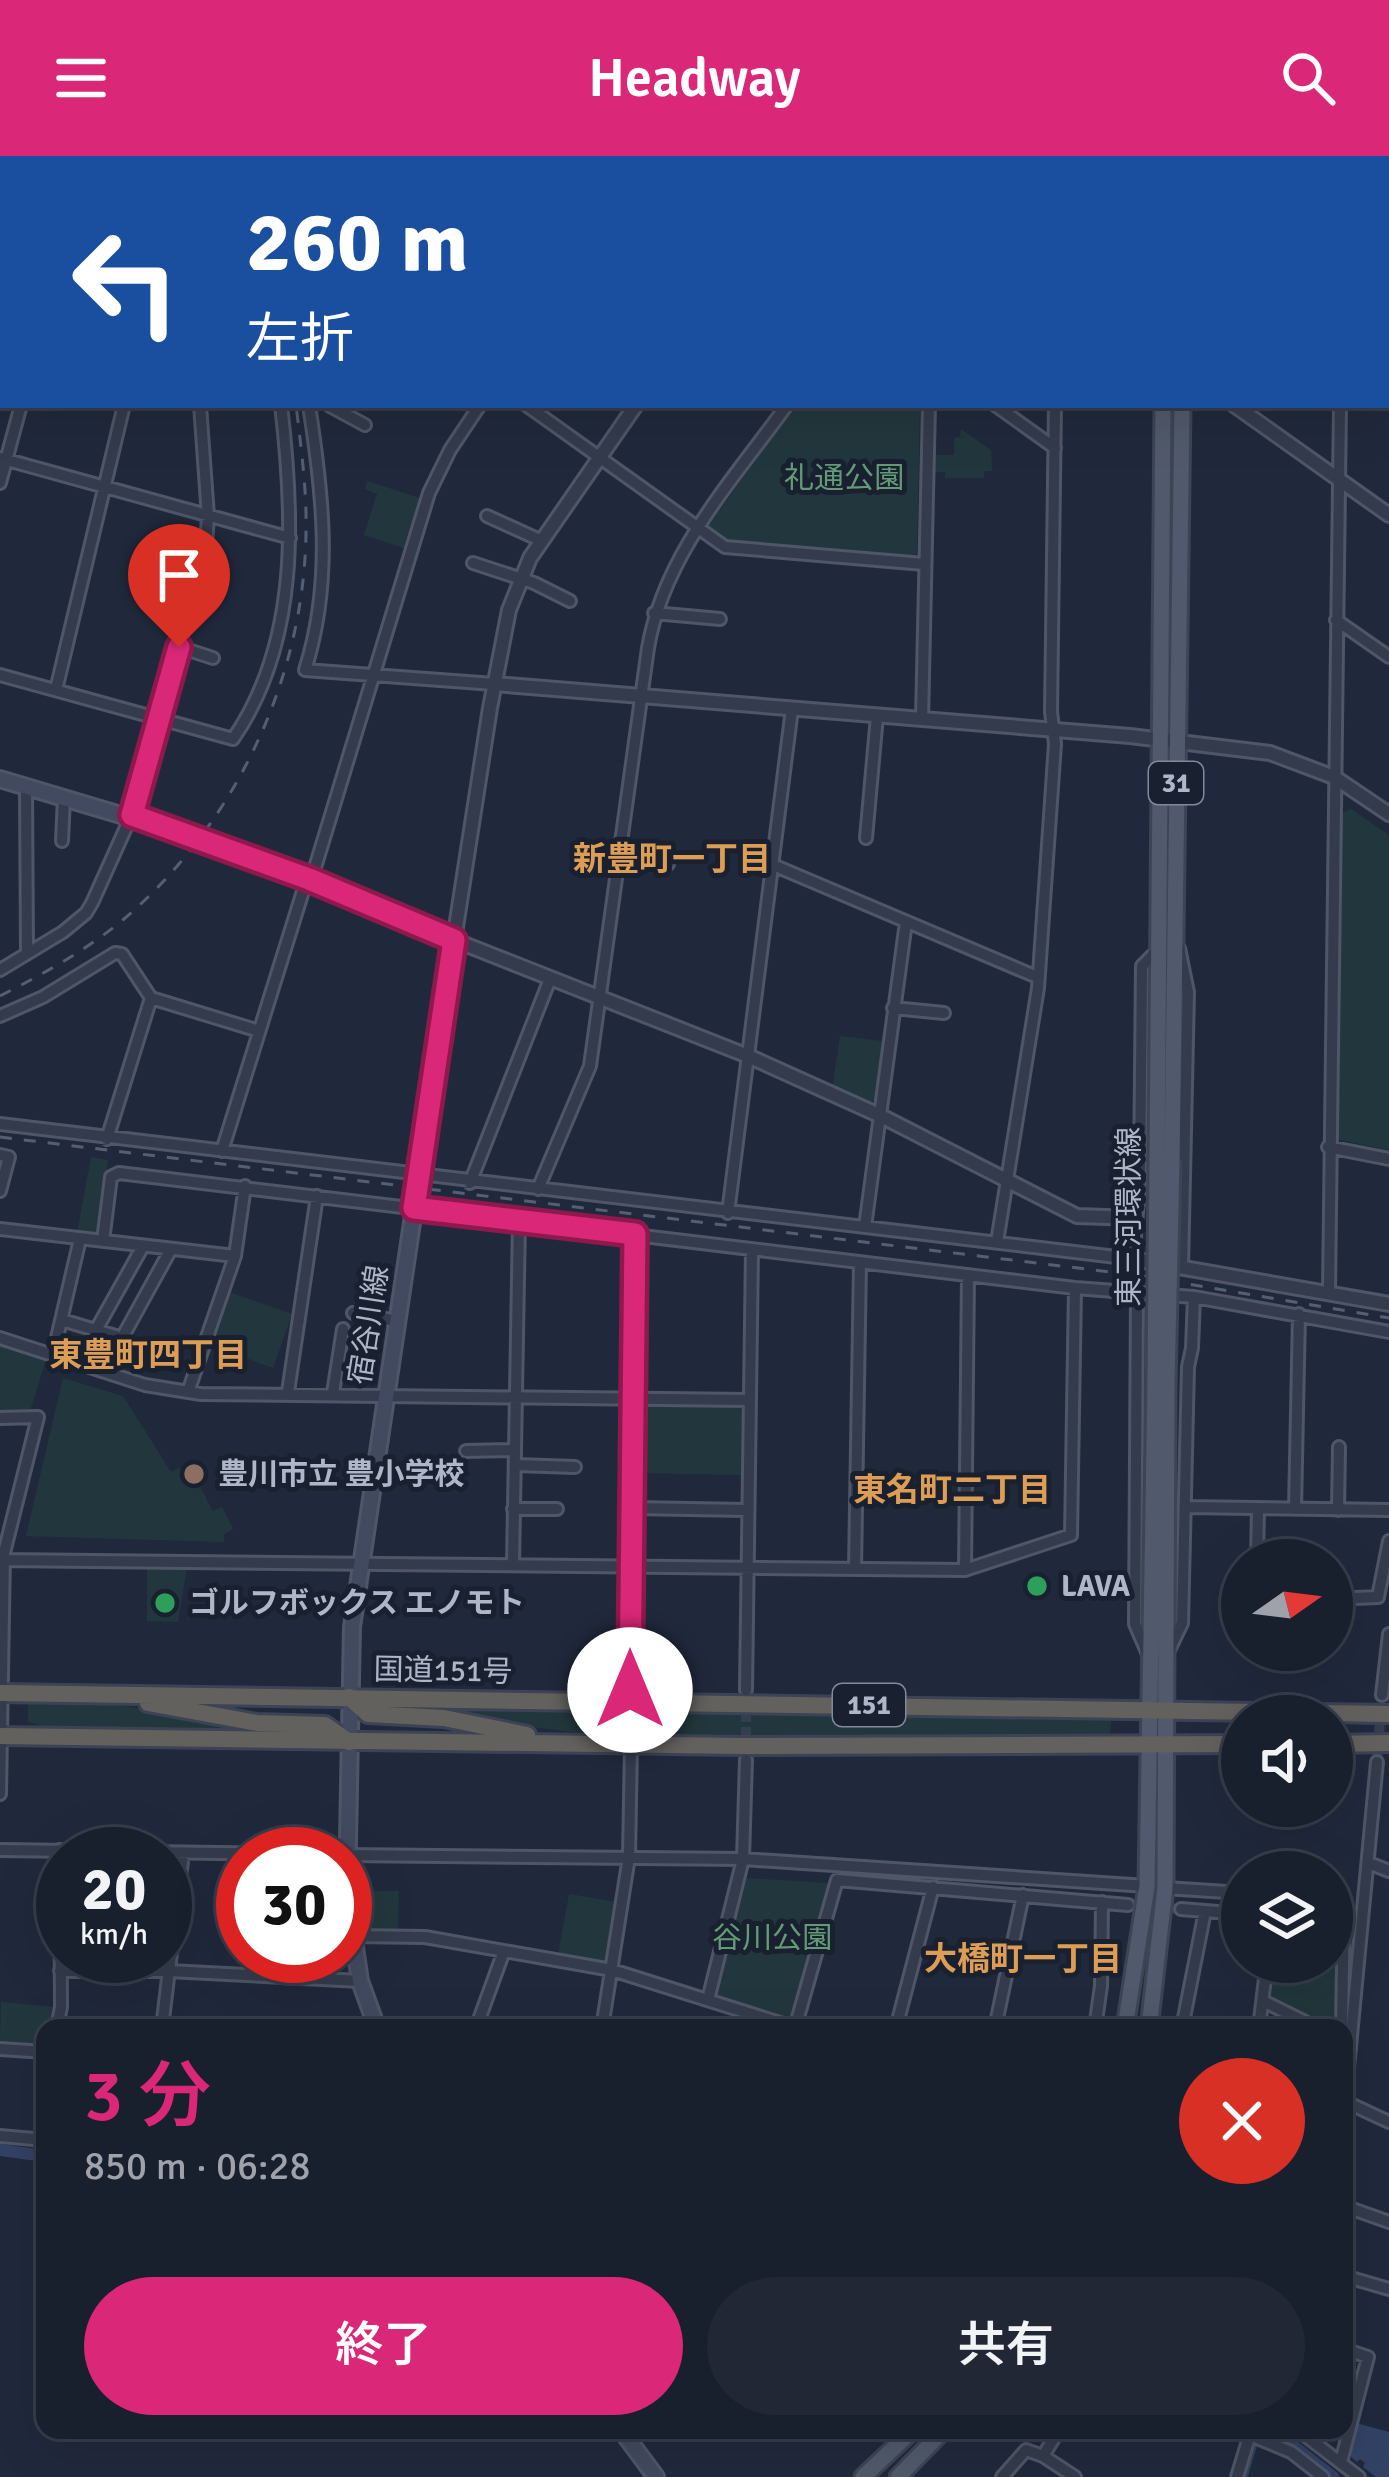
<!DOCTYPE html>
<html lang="ja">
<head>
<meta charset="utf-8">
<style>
  body { margin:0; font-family:Signika,"Noto Sans JP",sans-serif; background:#212735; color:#f1f3f6; height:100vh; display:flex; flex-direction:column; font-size:45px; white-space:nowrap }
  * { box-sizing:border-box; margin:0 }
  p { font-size:39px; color:#9fa2aa }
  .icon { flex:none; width:66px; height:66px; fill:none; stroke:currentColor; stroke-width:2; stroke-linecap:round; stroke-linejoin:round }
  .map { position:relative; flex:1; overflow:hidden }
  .panel { position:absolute; left:36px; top:1863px; width:1317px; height:420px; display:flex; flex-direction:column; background:#181f2d; border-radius:24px; box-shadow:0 12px 48px #0002,0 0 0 3px #363d49 }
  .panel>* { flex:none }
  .guide { position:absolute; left:0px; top:0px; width:1389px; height:252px; box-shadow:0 12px 48px #0002,0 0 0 3px #363d49; background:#1a4fa0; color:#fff; overflow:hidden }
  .needle { width:78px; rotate:76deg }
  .fabs { position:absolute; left:1221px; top:1383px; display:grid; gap:24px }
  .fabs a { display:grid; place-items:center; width:132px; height:132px; border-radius:50%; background:#181f2d; box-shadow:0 12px 48px #0002,0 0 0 3px #363d49; font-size:60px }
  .speed { position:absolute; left:36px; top:1671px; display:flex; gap:24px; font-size:60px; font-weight:700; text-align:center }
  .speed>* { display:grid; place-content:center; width:156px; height:156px; border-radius:50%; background:#181f2d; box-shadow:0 12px 48px #0002,0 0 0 3px #363d49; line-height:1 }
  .speed small { font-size:30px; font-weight:400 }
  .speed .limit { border:18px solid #d22; background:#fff; color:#111 }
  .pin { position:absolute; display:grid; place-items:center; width:102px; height:102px; color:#fff; margin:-123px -51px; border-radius:50% 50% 50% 0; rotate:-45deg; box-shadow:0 0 12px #0007 }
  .pin .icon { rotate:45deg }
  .me { position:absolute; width:132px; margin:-66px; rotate:0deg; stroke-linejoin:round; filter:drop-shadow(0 0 9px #0008) }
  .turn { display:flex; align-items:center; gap:42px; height:252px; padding:0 48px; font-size:54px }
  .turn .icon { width:156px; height:156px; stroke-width:2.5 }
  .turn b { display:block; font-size:84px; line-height:102px }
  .round { display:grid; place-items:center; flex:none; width:126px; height:126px; border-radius:63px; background:#212735 }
  .head { display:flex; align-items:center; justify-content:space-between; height:204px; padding:0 48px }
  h1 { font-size:72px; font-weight:600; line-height:90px; color:#db2777 }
  .action { display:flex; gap:24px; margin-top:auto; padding:24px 48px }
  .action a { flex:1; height:138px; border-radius:72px; background:#db2777; color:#fff; font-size:48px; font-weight:600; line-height:138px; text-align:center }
  .action a+a { background:#212735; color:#f1f3f6 }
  header { display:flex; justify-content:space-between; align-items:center; height:156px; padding:0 48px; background:#db2777; color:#fff; font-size:54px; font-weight:600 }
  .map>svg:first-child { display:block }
  .green { fill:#22373d }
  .water { fill:#324265 }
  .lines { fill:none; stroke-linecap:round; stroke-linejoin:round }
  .stream { stroke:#324265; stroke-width:3 }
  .canal { stroke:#324265; stroke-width:12 }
  .minor-tunnel { stroke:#353e51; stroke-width:10; stroke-dasharray:10 5; stroke-linecap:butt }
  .minor-casing { stroke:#4f5667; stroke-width:16 }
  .tertiary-casing { stroke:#4f5667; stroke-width:18 }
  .secondary-casing { stroke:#4f5667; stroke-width:20 }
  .primary-casing { stroke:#3d4555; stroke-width:21 }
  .trunk-casing { stroke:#3c4354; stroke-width:22 }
  .minor { stroke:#343b4c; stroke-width:10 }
  .tertiary { stroke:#343b4c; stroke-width:12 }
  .secondary { stroke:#414a5f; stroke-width:14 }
  .primary { stroke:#515a6c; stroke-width:15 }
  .trunk { stroke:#62615e; stroke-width:16 }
  .rail { stroke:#555f73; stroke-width:3; stroke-dasharray:12 12; stroke-linecap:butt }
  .primary-bridge-casing { stroke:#3d4555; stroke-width:21; stroke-linecap:butt }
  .primary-bridge { stroke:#515a6c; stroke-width:15 }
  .route-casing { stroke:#8e194d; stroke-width:30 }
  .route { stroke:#db2777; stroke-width:21 }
  .education-dot { fill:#8d6e63; stroke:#192130; stroke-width:4.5 }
  .leisure-dot { fill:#2e9e5b; stroke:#192130; stroke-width:4.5 }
  .labels { text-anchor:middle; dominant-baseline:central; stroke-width:10; stroke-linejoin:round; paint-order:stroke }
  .shield { fill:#192130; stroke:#82899a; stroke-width:3 }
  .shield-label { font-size:27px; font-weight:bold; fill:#afb6c8 }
  .park-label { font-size:30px; fill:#649b76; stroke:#192130 }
  .street-label { font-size:30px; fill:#afb6c8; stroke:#192130 }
  .poi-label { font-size:30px; font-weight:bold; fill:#afb6c8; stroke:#192130; text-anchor:start }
  .neighbourhood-label { font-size:33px; font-weight:bold; fill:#dd9d55; stroke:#192130 }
</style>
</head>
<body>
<header><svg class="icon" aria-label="menu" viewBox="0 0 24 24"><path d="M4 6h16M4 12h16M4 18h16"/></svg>Headway<svg class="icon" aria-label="search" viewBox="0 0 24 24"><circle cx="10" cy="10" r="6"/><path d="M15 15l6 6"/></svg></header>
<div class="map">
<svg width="1389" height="2321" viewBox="0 0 1389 2321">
  <rect width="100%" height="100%" fill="#20293c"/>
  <path class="green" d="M795,249H920L917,397L913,401L725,386L711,375L709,369Z
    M961,273L991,294L992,315H984V322H945V316H931V299H954V282L960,281Z
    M367,325L420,342L404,392L364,379L377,338L365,333Z
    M1351,653L1389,679V994L1336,983L1342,657Z
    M840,880L883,885L875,944L867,949L832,934Z
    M91,1001L108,1004L99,1076L95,1079L77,1077Z
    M229,1136L292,1158L273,1212L210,1189Z
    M0,1190L46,1204L30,1255L0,1258Z
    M63,1222L123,1240L171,1316L188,1308L213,1355L222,1351L233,1373L224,1378V1386L26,1380Z
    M643,1249L739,1251L743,1254L742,1319L639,1317Z
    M147,1411L187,1412L178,1466L147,1465Z
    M28,1545L102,1547L318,1578L48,1571L28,1566Z
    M376,1549L988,1558L1111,1563L1110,1582H613Z
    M746,1722L829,1727L792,1863L718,1842L716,1837Z
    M358,1735H399L398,1775H365L361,1769Z
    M569,1738L617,1746L608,1805L558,1799Z
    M1332,1757L1340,1763L1337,1870L1326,1872L1271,1840L1273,1806H1332Z
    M1,1846L55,1851L52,1872H45V1890L0,1887Z"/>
  <path class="water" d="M1356,2267L1389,2276V2321H1376L1363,2311L1365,2307L1360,2303L1357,2306L1349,2299Z"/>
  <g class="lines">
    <path class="stream" d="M1218,2274L1238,2282
      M1246,2321L1256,2288"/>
    <path class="canal" d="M0,1994L45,2000
      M1259,2274L1291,2288L1333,2321"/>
    <path class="minor-tunnel" d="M746,1596V1534
      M1377,1606L1382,1539
      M1128,1749L1181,1753"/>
    <defs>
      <path id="minor" d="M75,0L83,3
        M251,0L252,3
        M275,0L276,3
        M325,0L330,3
        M645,0L650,3
        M1056,0V3
        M191,3L194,0
        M505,3L507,0
        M1344,3V0
        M1386,37L1389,39
        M0,110H3
        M1386,180L1389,182
        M309,249C323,339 333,426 305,514L494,528
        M526,249L725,391L924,408
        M995,249L1055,292
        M330,250L365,269
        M0,302L290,382
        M0,327L21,249
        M487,360L542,385
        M473,407L534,427L570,445
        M654,457L720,463
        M1336,464L1389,501
        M179,491L213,502
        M0,519L233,583C300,486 294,359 281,249
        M56,534L124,249
        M922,564L929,249
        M26,630L27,798
        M866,682L877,560
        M62,685L64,641
        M620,701L668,708
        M773,709L1037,821
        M1179,792L1188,836L1182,1112
        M0,814L63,776L86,757L92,747L137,647L206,389L208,360L200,249
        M893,852L944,857
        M0,860L43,841L115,797L122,798L151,842L259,875
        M0,968L1133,1103L1140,1022L1142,810L1158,794
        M107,983L151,842
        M1328,991L1389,1003
        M222,995L304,732L314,715L429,337L450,294L480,249
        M0,999L9,1001L0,1035
        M470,1027L550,823
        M538,1033L590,910L648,492C664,398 732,325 787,249
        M728,1057L792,553
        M865,1071L906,766
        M0,1073L235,1100
        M103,1085L111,1021L119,1017L1075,1132L1194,1141L1389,1176
        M997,1086L1038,832L1055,588L1051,556L1055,249
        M1329,1135L1340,249
        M1137,1138L1135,1468L1148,1498
        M353,1157L397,1165
        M62,1164L122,1182
        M96,1174L143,1090
        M0,1182L145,1229L201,1238L749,1244
        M53,1199L80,1083
        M114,1219L122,1182L171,1093
        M188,1236L235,1100L245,1030
        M288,1236L317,1040
        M333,1237L343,1173
        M0,1262L38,1261L4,1397L0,1638
        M466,1295L513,1294
        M516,1309L575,1311
        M1186,1351L1389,1354
        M632,1352L747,1354
        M513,1353H557
        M1295,1353L1299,1158
        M1338,1354L1339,1291
        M0,1404L965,1414L1071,1379L1075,1132
        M1257,1404L1258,1352
        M513,1408L519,1065
        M855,1413L860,1106
        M965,1414L968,1119
        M1332,1443L1378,1441L1389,1385
        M1169,1494L1182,1467L1188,1211L1192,1192L1194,1141
        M746,1534L752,1093
        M1382,1539L1389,1478
        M630,1545L635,1079
        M0,1694L290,1698
        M345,1699L743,1703L1147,1730
        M1369,1707L1389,1715
        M1165,1732L1242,1737
        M1332,1744H1344L1342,1872
        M1181,1753L1242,1758
        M352,1780L425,1781L612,1814L796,1872
        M60,1815H169L360,1825
        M708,1844L743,1703L746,1604
        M1265,1846L1317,1872
        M57,1872L61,1851L60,1694
        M162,1872L183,1697
        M476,1872L504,1795
        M602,1872L629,1701L631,1589
        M795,1872L837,1724L1128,1749
        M896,1872L933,1731
        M995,1872L1023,1739
        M1095,1872L1101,1830L1102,1746
        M1182,1872L1205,1755
        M1259,1872L1267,1806
        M0,1893L45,1896
        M1346,1946L1389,1966
        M1344,1954L1377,1606
        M0,1980L45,1984
        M42,1984L45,1964
        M1344,2050L1389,2066
        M1344,2120L1389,2133
        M1238,2274L1291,2296L1323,2321
        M1298,2274L1359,2321
        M1043,2300L1059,2274
        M1341,2306L1368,2201L1344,2193
        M1002,2321L1026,2294L1043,2300L1075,2321
        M1237,2321L1250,2278"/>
      <path id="tertiary" d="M888,0L892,3
        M813,3L815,0
        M636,249L530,402L509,454L490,552L454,784L748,900L881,960L1077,1060L1135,1062
        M1234,249L1389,359
        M494,528L1130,580L1270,597L1334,621L1389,658
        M1133,1103L1389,1148"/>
      <path id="secondary" d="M0,623L208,685L454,784L352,1471L347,1738L360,1825L377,1872
        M621,2274L656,2321"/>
      <path id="primary" d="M1165,3V0
        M1185,3V0
        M1157,1004L1163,249
        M1172,1004L1182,249
        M1125,1872L1147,1730L1155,1226
        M1149,1872L1165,1732L1167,1227
        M863,2321L913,2274
        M898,2321L944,2274"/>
      <path id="trunk" d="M0,1537L1389,1558
        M349,1541L368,1558L444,1562L527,1579
        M148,1547L257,1567L325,1569L349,1586
        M0,1580L741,1590L1242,1588
        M1332,1588L1389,1587"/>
    </defs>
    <use href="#minor" class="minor-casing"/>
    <use href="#tertiary" class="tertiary-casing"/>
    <use href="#secondary" class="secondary-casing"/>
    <use href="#primary" class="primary-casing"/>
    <use href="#trunk" class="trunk-casing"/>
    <use href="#minor" class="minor"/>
    <use href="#tertiary" class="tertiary"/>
    <use href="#secondary" class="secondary"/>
    <use href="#primary" class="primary"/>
    <use href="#trunk" class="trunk"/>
    <path class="rail" d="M264,0V3
      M0,840C43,818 87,794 124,763C235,668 304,523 306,377C307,334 301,291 296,249
      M0,981L1135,1119L1389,1162"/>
    <defs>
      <path id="primary-bridge" d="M1155,1226L1157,1004
        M1167,1227L1172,1004"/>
    </defs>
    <use href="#primary-bridge" class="primary-bridge-casing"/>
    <use href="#primary-bridge" class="primary-bridge"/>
  </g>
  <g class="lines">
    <defs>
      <path id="route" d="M179,491L132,659L309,723L454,784L414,1052L635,1078L630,1534"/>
    </defs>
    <use href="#route" class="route-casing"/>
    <use href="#route" class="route"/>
  </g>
  <circle class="education-dot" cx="194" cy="1318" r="12"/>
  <g class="leisure-dot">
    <circle cx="1037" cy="1430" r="12"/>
    <circle cx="165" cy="1447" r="12"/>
  </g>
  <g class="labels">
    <g class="shield">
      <rect x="1149" y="606" width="54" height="42" rx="9"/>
      <rect x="833" y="1528" width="72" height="42" rx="9"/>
    </g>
    <g class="shield-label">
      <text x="1176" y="627">31</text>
      <text x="869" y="1549">151</text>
    </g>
    <g class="park-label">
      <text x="844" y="322">礼通公園</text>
      <text x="772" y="1782">谷川公園</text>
    </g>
    <g class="street-label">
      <text transform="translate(1129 1061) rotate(-90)">東三河環状線</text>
      <text transform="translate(369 1169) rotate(-81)">宿谷川線</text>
      <text transform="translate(443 1515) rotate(1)">国道151号</text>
    </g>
    <g class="poi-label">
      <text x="218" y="1318">豊川市立 豊小学校</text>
      <text x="1061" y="1430">LAVA</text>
      <text x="189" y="1447">ゴルフボックス エノモト</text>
    </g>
    <g class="neighbourhood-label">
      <text x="672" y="703">新豊町一丁目</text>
      <text x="148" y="1199">東豊町四丁目</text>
      <text x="952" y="1334">東名町二丁目</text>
      <text x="1023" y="1803">大橋町一丁目</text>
    </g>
  </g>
</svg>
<div class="fabs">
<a><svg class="needle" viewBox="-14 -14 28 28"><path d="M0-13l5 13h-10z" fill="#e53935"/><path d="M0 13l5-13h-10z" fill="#9fa2aa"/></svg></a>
<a><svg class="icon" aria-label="sound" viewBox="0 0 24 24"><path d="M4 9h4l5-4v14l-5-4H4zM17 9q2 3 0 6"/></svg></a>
<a><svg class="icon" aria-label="layers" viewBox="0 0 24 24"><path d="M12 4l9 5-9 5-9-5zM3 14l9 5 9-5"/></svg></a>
</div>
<div class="speed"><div>20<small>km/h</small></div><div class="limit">30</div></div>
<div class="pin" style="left:179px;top:491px;background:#d93025"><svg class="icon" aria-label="arrive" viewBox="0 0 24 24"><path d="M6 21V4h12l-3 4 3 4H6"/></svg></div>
<svg class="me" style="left:630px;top:1534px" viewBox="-20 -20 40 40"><circle r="19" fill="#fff"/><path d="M0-13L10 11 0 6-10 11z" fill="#db2777"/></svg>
<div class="guide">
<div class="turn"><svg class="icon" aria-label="left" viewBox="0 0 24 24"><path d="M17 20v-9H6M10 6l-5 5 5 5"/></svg><div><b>260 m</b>左折</div></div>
</div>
<section class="panel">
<div class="head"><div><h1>3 分</h1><p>850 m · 06:28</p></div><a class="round" style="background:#d93025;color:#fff"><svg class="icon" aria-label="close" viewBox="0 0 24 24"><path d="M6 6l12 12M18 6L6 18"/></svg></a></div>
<div class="action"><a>終了</a><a>共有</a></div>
</section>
</div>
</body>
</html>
